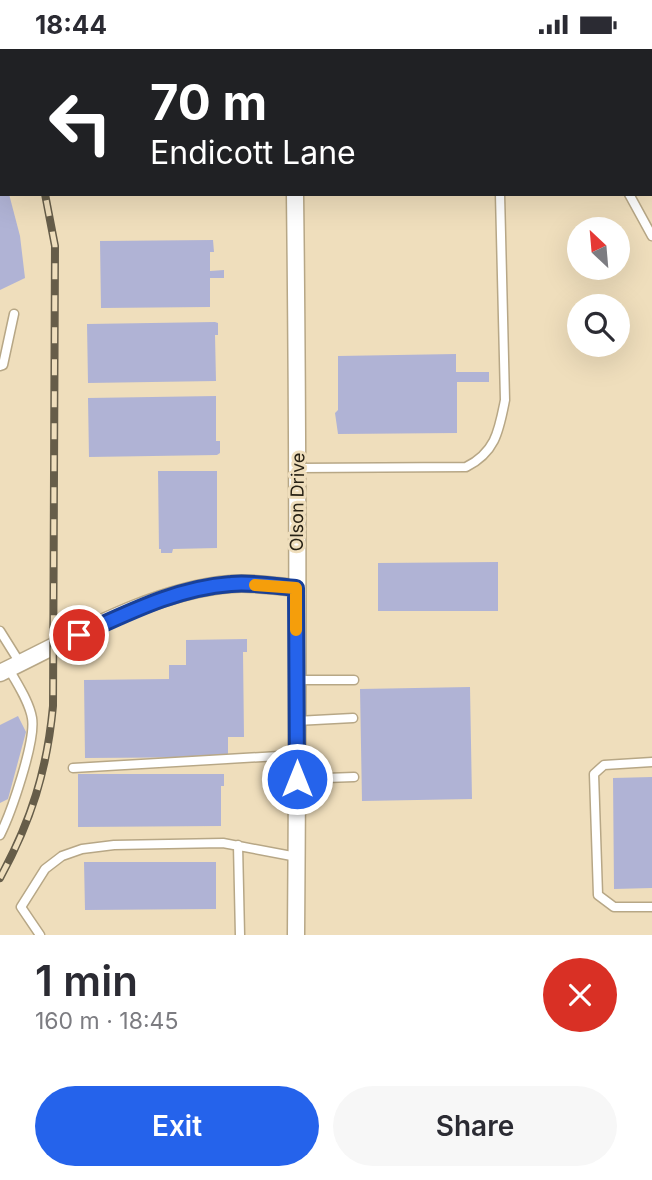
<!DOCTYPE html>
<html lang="en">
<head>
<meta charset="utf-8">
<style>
  body { margin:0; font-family:Inter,sans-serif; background:#f7f7f7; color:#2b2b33; height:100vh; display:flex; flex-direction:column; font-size:26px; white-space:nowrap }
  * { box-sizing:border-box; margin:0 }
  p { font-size:23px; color:#7c7c81 }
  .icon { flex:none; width:38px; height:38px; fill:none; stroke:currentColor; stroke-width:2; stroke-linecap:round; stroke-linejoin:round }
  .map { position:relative; height:886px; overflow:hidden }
  .details { display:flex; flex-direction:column; background:#fff; flex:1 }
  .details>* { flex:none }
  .hud { position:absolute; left:0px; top:0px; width:653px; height:147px; box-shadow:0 7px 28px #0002; background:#202124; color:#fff; overflow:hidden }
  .needle { width:46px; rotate:334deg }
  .controls { position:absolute; left:567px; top:168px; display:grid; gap:14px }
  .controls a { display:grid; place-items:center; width:63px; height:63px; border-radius:50%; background:#fff; box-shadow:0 7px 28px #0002; font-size:35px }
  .pin { position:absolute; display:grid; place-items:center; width:60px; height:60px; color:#fff; margin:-30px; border:4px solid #fff; border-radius:50%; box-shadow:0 2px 7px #0007 }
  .me { position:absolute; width:77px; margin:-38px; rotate:0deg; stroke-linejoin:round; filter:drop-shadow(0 0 5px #0008) }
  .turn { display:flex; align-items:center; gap:24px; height:147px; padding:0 35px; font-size:32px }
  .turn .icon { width:91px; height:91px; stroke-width:2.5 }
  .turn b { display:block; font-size:49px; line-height:60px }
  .round { display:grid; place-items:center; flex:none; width:74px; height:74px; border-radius:37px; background:#f7f7f7 }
  .headline { display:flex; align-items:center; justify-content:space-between; height:119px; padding:0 35px }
  h1 { font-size:42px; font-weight:600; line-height:52px }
  .button { display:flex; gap:14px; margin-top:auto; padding:14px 35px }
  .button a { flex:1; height:80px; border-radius:42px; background:#2563eb; color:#fff; font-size:28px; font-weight:600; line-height:80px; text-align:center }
  .button a+a { background:#f7f7f7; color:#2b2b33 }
  .status { display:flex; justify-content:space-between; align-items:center; height:49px; padding:0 35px; background:#fff; direction:ltr }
  .status svg { height:19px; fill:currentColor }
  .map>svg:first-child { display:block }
  .building { fill:#b0b3d5 }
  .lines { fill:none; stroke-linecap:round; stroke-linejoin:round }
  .lane-casing { stroke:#b7a786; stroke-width:11 }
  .street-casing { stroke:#b7a786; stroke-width:19 }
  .lane { stroke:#fff; stroke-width:8 }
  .street { stroke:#fff; stroke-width:16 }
  .rail-casing { stroke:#665d49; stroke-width:8 }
  .rail { stroke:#efdebc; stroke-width:5; stroke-dasharray:16; stroke-linecap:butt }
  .route-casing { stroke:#184099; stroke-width:18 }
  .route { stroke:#2563eb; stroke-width:12 }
  .slow { stroke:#f59e0b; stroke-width:12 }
  .labels { text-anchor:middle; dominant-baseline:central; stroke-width:6; stroke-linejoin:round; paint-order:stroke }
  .street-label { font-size:18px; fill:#282215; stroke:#efdebc }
</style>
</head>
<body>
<div class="status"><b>18:44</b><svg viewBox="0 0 49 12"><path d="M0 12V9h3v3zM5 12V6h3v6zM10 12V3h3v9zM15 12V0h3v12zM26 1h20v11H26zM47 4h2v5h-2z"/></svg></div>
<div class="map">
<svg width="652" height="886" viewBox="0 0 652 886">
  <rect width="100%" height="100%" fill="#efdebc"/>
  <path class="building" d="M0,145H9L20,187L25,229L0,241Z
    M213,191L214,203H210V222L224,221V229H210V258L101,259L100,192Z
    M215,273L218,274V286H215L216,332L88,334L87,275Z
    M456,305V323H489V333H457V384L338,385L335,364L338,361V307Z
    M216,347V392H220V404L217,406L89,408L88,349Z
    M158,422H217V499L173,500L172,504H161V500H159Z
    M498,513V562H378V514Z
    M247,590V603H243L244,688H228V708L85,709L84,631L169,630V616H186V591Z
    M470,638L472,750L362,752L360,640Z
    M18,667L26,683L8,750L0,754V676Z
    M78,725H224V737H221V777L78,778Z
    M652,728V839L614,840L613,729Z
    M84,813H216V860L85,861Z"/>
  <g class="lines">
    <defs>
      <path id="lane" d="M308,0V2
        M651,29L652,28
        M629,145L652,187
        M0,317L3,316L14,265
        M298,419L466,418C496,403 499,381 505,351L500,145
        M0,582L20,614
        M296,631H354
        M296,672L353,669
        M652,713L604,716L594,725L598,846L614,858H652
        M73,719L296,706
        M297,730L354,728
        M0,786C11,764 36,692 32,669C29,652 17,635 9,620
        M238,796L240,886
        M40,886L21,858L45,820L62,807L82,800L114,796L223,794L297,808"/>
      <path id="street" d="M267,0V2
        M295,145C298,392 298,639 296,886
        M0,624C71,590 152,541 231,535C252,533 275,537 296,539"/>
    </defs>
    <use href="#lane" class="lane-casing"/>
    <use href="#street" class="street-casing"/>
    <use href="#lane" class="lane"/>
    <use href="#street" class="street"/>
    <defs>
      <path id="rail" d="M0,41L2,45
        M0,829C31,772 47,722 53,657L55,197L45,145"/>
    </defs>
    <use href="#rail" class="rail-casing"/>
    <use href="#rail" class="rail"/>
  </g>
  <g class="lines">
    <defs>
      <path id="route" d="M79,586C128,564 176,539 231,535C252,533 275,537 296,539L297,730"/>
    </defs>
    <use href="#route" class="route-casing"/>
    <use href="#route" class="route"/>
    <path class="slow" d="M255,536L296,539V581"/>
  </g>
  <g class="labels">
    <g class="street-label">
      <text transform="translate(297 453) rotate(-89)">Olson Drive</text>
    </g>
  </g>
</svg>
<div class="controls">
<a><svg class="needle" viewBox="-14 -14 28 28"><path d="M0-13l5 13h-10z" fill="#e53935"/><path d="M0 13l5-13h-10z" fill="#7c7c81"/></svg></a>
<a><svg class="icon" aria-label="search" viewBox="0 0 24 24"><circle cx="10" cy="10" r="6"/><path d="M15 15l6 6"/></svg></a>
</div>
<div class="pin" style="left:79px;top:586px;background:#d93025"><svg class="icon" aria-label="arrive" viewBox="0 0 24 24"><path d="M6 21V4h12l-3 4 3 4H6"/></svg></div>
<svg class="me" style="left:297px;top:730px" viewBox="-20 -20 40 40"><circle r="17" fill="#2563eb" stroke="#fff" stroke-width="3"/><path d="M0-11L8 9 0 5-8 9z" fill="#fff"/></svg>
<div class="hud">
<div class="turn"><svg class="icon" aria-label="left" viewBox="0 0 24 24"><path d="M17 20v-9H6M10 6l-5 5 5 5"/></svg><div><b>70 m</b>Endicott Lane</div></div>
</div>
</div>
<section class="details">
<div class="headline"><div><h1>1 min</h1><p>160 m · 18:45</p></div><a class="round" style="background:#d93025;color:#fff"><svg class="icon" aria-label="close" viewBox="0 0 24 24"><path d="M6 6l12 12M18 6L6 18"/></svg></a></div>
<div class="button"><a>Exit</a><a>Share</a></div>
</section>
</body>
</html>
